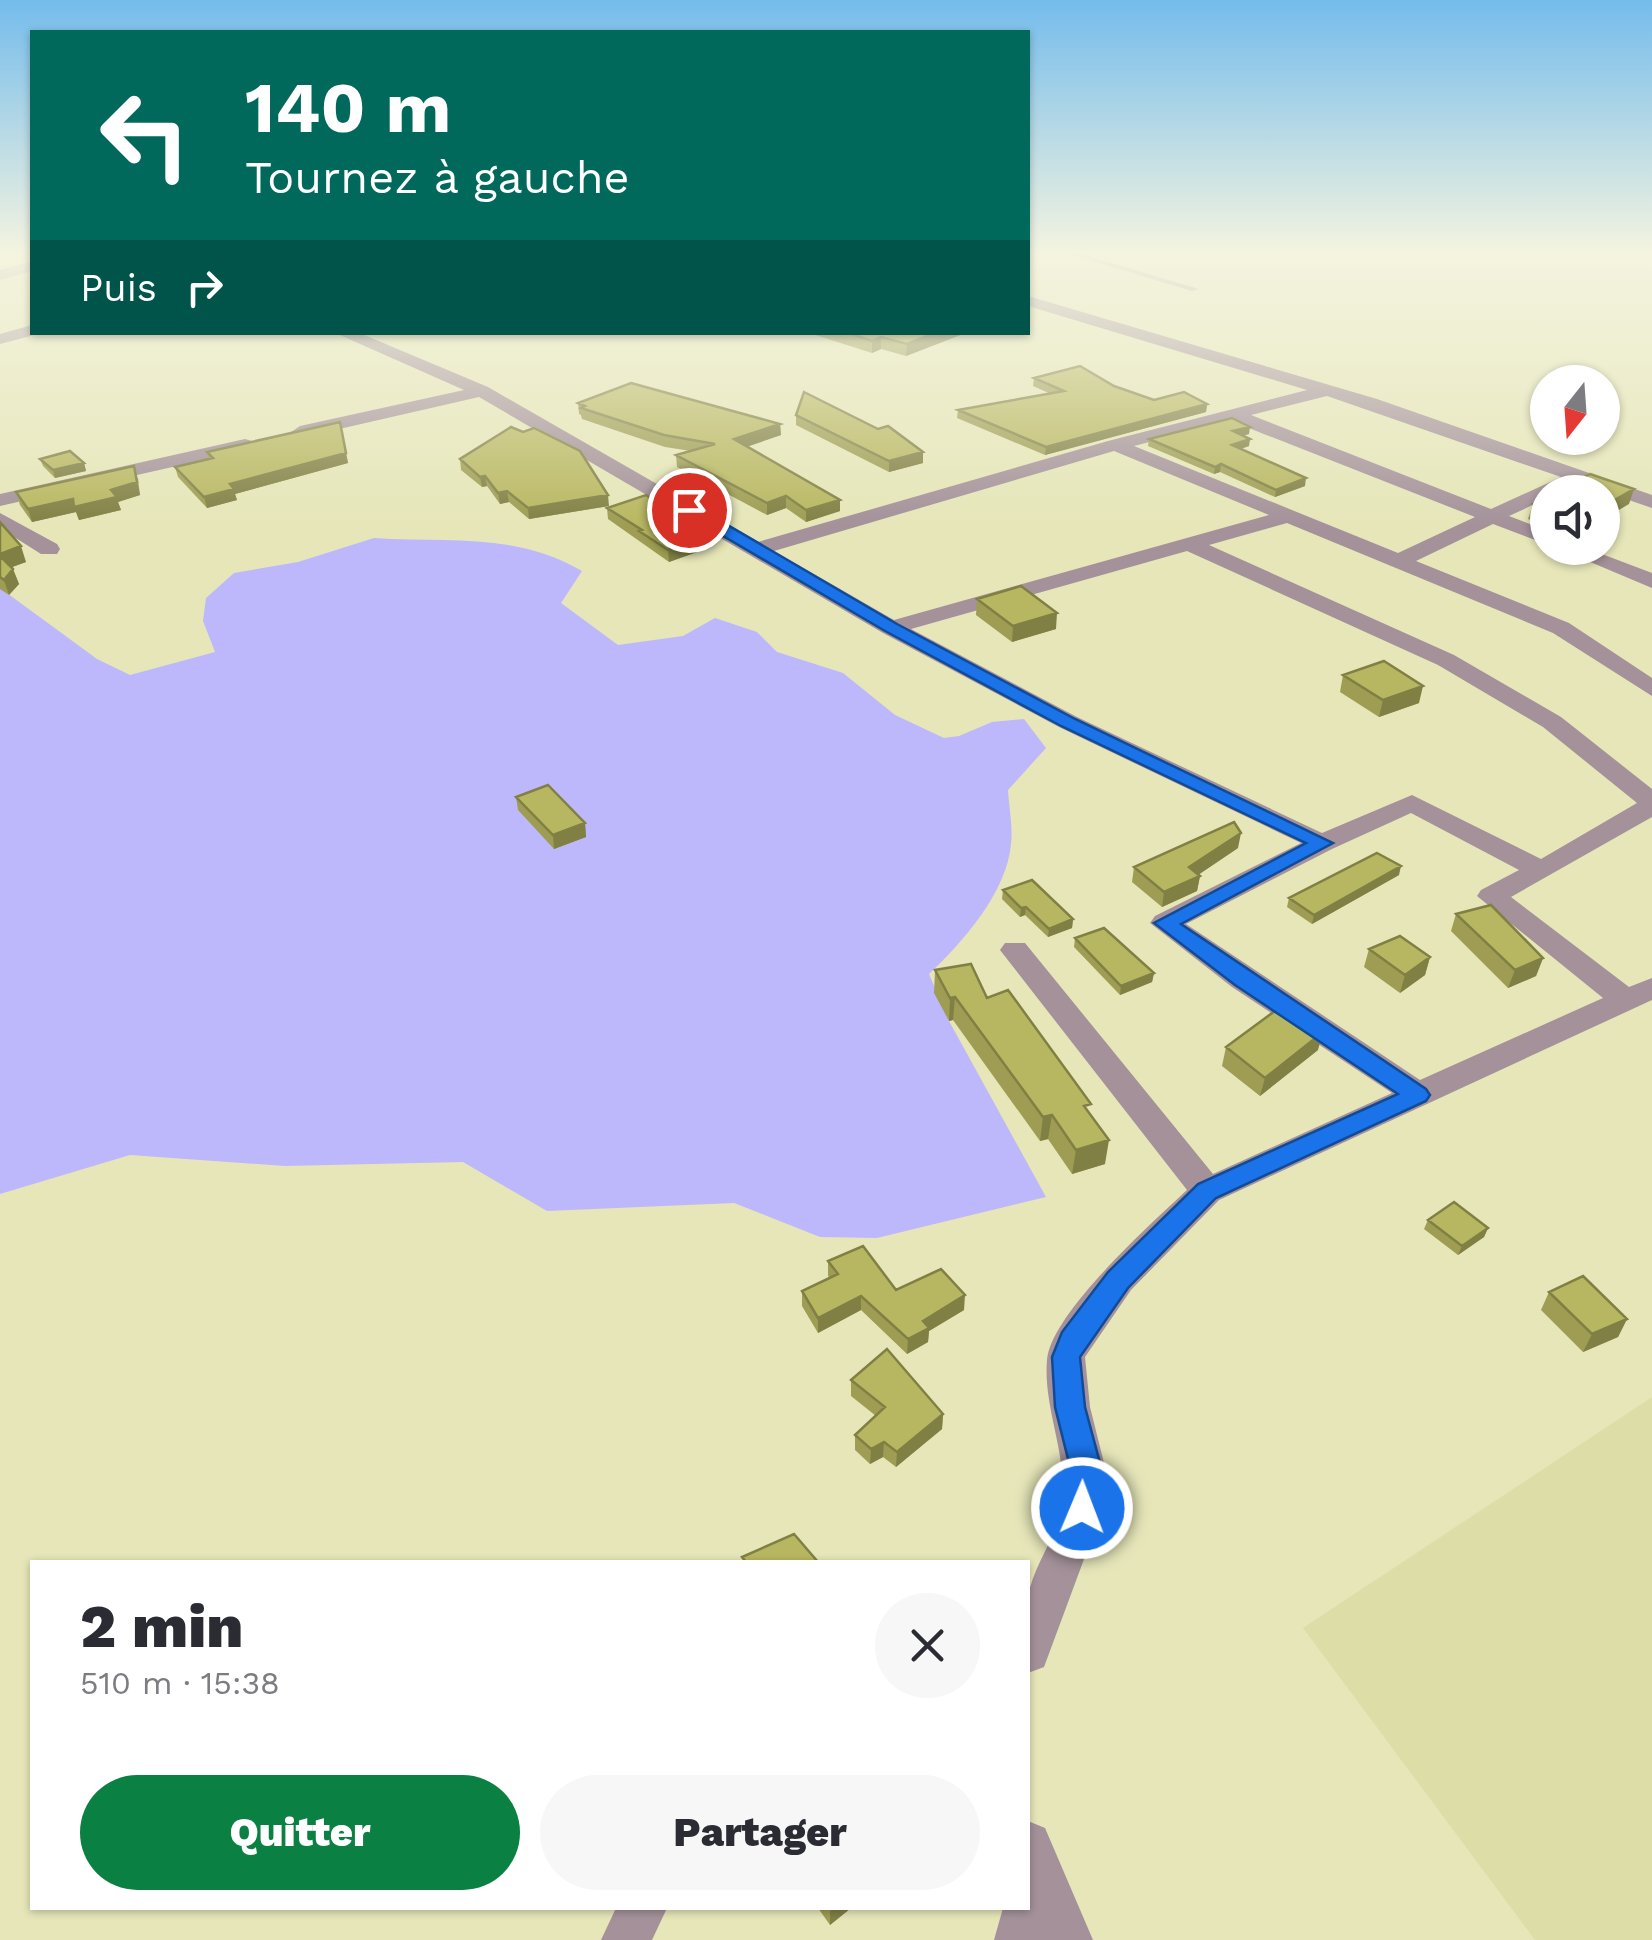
<!DOCTYPE html>
<html lang="fr">
<head>
<meta charset="utf-8">
<style>
  body { margin:0; font-family:"Work Sans",sans-serif; background:#f7f7f7; color:#2b2b33; height:100vh; display:flex; flex-direction:column; font-size:38px; white-space:nowrap }
  * { box-sizing:border-box; margin:0 }
  p { font-size:32px; color:#7c7c81 }
  .icon { flex:none; width:55px; height:55px; fill:none; stroke:currentColor; stroke-width:2; stroke-linecap:round; stroke-linejoin:round }
  .map { position:relative; flex:1; overflow:hidden }
  .details { position:absolute; left:30px; top:1560px; width:1000px; height:350px; display:flex; flex-direction:column; background:#fff; border-radius:0px; box-shadow:0 2px 8px #0004 }
  .details>* { flex:none }
  .top-card { position:absolute; left:30px; top:30px; width:1000px; height:305px; border-radius:0px; box-shadow:0 2px 8px #0004; background:#00695c; color:#fff; overflow:hidden }
  .needle { width:65px; rotate:197deg }
  .fabs { position:absolute; left:1530px; top:365px; display:grid; gap:20px }
  .fabs a { display:grid; place-items:center; width:90px; height:90px; border-radius:50%; background:#fff; box-shadow:0 2px 8px #0004; font-size:50px }
  .pin { position:absolute; display:grid; place-items:center; width:85px; height:85px; color:#fff; margin:-42px; border:5px solid #fff; border-radius:50%; box-shadow:0 2px 10px #0007 }
  .me { position:absolute; width:110px; margin:-55px; rotate:1deg; stroke-linejoin:round; filter:drop-shadow(0 0 8px #0008) }
  .turn { display:flex; align-items:center; gap:35px; height:210px; padding:0 50px; font-size:45px }
  .turn .icon { width:130px; height:130px; stroke-width:2.5 }
  .turn b { display:block; font-size:70px; line-height:85px }
  .then { display:flex; align-items:center; height:95px; padding:0 50px; background:#0003; gap:20px; font-size:38px }
  .round { display:grid; place-items:center; flex:none; width:105px; height:105px; border-radius:52px; background:#f7f7f7 }
  .headline { display:flex; align-items:center; justify-content:space-between; height:170px; padding:0 50px }
  h1 { font-size:60px; font-weight:800; line-height:75px }
  .cta { display:flex; gap:20px; margin-top:auto; padding:20px 50px }
  .cta a { flex:1; height:115px; border-radius:60px; background:#0b8043; color:#fff; font-size:40px; font-weight:800; line-height:115px; text-align:center }
  .cta a+a { background:#f7f7f7; color:#2b2b33 }
  .map>svg:first-child { display:block }
  .built { fill:#dddda8 }
  .green { fill:#bdb8fb }
  .lines { fill:none; stroke-linecap:round; stroke-linejoin:round }
  .lane { fill:#a4919a; fill-rule:evenodd }
  .street { fill:#a4919a; fill-rule:evenodd }
  .wall { fill:#9e9d53 }
  .shaded-wall { fill:#818044 }
  .building { fill:#b8b761; stroke:#818044; stroke-width:2.5 }
  .route { fill:#1a73e8; stroke:#114b97; stroke-width:2.5 }
</style>
</head>
<body>
<div class="map">
<svg width="1652" height="1940" viewBox="0 0 1652 1940">
  <rect width="100%" height="100%" fill="#e6e6b9"/>
  <path class="built" d="M1652,1397V1940H1535L1303,1628Z"/>
  <path class="green" d="M374,538C448,543 515,532 582,571L561,603L618,645L683,636L715,618L757,632L777,652L843,673L895,715L944,738L959,736L992,722L1024,719L1046,748L1008,790C1009,807 1013,827 1011,844C1007,892 963,942 929,974L949,1021L1046,1197L877,1238L820,1237L734,1203L547,1211L463,1162L285,1166L130,1155L0,1194V588L97,659L130,675L215,652L203,621L206,598L234,573L298,562Z"/>
  <g class="lines">
    <path class="lane" d="M1068,254H1081L1199,289L1192,291Z"/>
    <path class="street" d="M32,261V271L0,280V270Z
      M1028,296L1377,399L1652,495V508L1579,483L1559,492H1548V498L1509,516L1548,531V545L1493,524L1416,561L1569,623L1652,678V696L1553,633L1287,523L1209,545L1454,655L1561,717L1652,789V817L1511,897L1629,987L1652,978V1000L1219,1200L1131,1290L1085,1357L1090,1407L1104,1463L1103,1508L1044,1667L1028,1673C1026,1650 1024,1620 1028,1597C1033,1565 1058,1536 1062,1504C1068,1454 1043,1409 1047,1360C1051,1313 1152,1223 1187,1190L1000,950L1005,943H1025L1213,1174L1392,1093L1232,987L1150,923L1155,916L1301,843L1059,727L883,633L479,397L300,438L291,432L300,426L464,390L333,332H357L488,387L758,542L1108,441L1307,390L1028,306ZM1327,396L1561,477L1491,509L1251,415ZM1231,421L1475,517L1398,553L1134,446ZM1114,451L1269,515L894,620L774,551ZM1187,551L1438,665L1543,727L1637,803L1541,859L1412,795L1322,833L1077,717L911,629ZM1411,813L1519,870L1481,890L1477,896L1603,998L1420,1080L1186,924L1332,849Z
      M32,325V332L38,334L0,344V334Z
      M245,439L252,441V449L0,506V494Z
      M0,513L57,544L60,549L57,554H41L0,528Z
      M1557,548H1586L1652,573V588Z
      M1028,1821L1045,1828L1093,1940H994L1003,1908H1028Z
      M616,1908H667L652,1940H601Z"/>
  </g>
  <path class="wall" d="M806,332H968L906,356L881,349L872,353Z
    M1034,378L1154,400L1207,404L1206,412L1045,455L957,418L958,410L1051,394L1033,386Z
    M578,403L780,424L781,435L747,446L840,500V511L806,522L786,508L767,515L677,467L676,455L691,451L665,447L582,419L581,415L579,414Z
    M796,415L923,452V463L889,472L796,425Z
    M340,422L348,463L235,494L237,500L207,508L178,477L175,467L208,459L207,452Z
    M1249,434L1243,436L1249,446L1241,449L1305,486L1275,497L1220,472L1214,474L1148,446L1149,439Z
    M40,459L84,463L86,471L55,478L43,466Z
    M460,459L609,506L529,519L509,502L500,504L487,486L482,487L461,470Z
    M138,478L140,495L118,502L121,510L79,520L76,512L32,522L20,505L16,492Z
    M1548,496V528L1528,519L1533,504Z
    M607,508L697,538L693,539L696,541L697,552L669,562L608,519Z
    M0,522L26,562L12,567L19,584L9,595L0,589Z
    M977,599L1056,629L1012,642L976,615Z
    M1343,675L1419,703L1379,717L1340,692Z
    M516,797L585,823L586,837L554,849L518,810Z
    M1238,848L1198,875L1200,876L1197,891L1162,907L1132,882L1134,867Z
    M1399,875L1312,924L1287,907L1289,898Z
    M1003,890L1073,919L1072,928L1048,937L1025,915L1020,917L1002,899Z
    M1456,914L1543,958L1536,976L1508,988L1451,931Z
    M1075,938L1154,973L1152,982L1120,995L1074,947Z
    M1369,949L1430,957L1425,975L1400,993L1364,967Z
    M935,970L987,998L1089,1113L1105,1164L1072,1174L1048,1139L1040,1141L953,1020L949,1021L934,993Z
    M1226,1047L1318,1050L1260,1096L1222,1066Z
    M1428,1220L1488,1228L1484,1237L1458,1255L1424,1229Z
    M828,1261L896,1290L964,1310L929,1331L928,1342L907,1354L861,1310L818,1333L802,1306V1291L830,1278L828,1276Z
    M1549,1292L1627,1319L1618,1337L1583,1352L1541,1310Z
    M851,1380L943,1414L942,1429L896,1467L883,1457L870,1464L855,1450V1435L876,1416L851,1396Z
    M818,1908H851L830,1925Z"/>
  <path class="shaded-wall" d="M937,332H968L906,356L907,344Z
    M881,337V349L872,353V341Z
    M1207,404L1206,412L1045,455L1046,447Z
    M780,424L781,435L735,451L734,439Z
    M1250,427L1249,434L1232,438L1233,431Z
    M1250,439L1249,446L1230,452L1232,445Z
    M923,452V463L889,472V461Z
    M346,453L348,463L235,494L237,500L207,508L204,497L230,484Z
    M84,463L86,471L55,478L53,470Z
    M1221,464L1220,472L1214,474L1215,467Z
    M134,466L140,495L118,502L121,510L79,520L76,512L32,522L28,509Z
    M485,476L487,486L482,487L480,477Z
    M1306,478L1305,486L1275,497L1276,490Z
    M1634,489L1629,504L1602,520V507Z
    M507,491L509,502L500,504L498,493Z
    M608,495L609,506L529,519L528,508Z
    M786,496V508L767,515V503Z
    M840,500V511L806,522V510Z
    M696,526L697,538L682,543L681,531Z
    M696,541L697,552L669,562L668,550Z
    M21,546L26,562L4,570L0,554Z
    M13,569L19,584L9,595L4,580Z
    M1057,613L1056,629L1012,642L1013,626Z
    M1423,686L1419,703L1379,717L1383,700Z
    M585,823L586,837L554,849L553,835Z
    M1241,833L1238,848L1189,881L1200,876L1197,891L1162,907L1164,892L1189,867Z
    M1401,866L1399,875L1312,924L1314,915Z
    M1026,907L1025,915L1020,917L1021,908Z
    M1073,919L1072,928L1048,937L1049,929Z
    M1430,957L1425,975L1400,993L1405,975Z
    M1543,958L1536,976L1508,988L1515,970Z
    M1154,973L1152,982L1120,995L1121,986Z
    M955,997L953,1020L949,1021L950,998Z
    M1323,1032L1318,1050L1260,1096L1265,1078Z
    M1052,1115L1048,1139L1040,1141L1043,1117Z
    M1109,1140L1105,1164L1072,1174L1076,1150Z
    M1488,1228L1484,1237L1458,1255L1462,1246Z
    M965,1295L964,1310L929,1331L928,1342L907,1354L908,1339L923,1321Z
    M861,1296V1310L818,1333V1318Z
    M1627,1319L1618,1337L1583,1352L1592,1334Z
    M943,1414L942,1429L896,1467L897,1452Z
    M884,1442L883,1457L870,1464L871,1449Z
    M834,1908H851L830,1925V1911Z"/>
  <path class="building" d="M845,332H937L907,344L881,337L872,341Z
    M1080,366L1114,386L1154,400L1184,392L1207,404L1046,447L958,410L1064,391L1034,378Z
    M631,383L780,424L734,439L840,500L806,510L786,496L767,503L676,455L715,444L664,435L581,408L585,406L578,403Z
    M804,392L878,429L888,426L923,452L889,461L796,415Z
    M1232,418L1250,427L1233,431L1250,439L1232,445L1306,478L1276,490L1221,464L1215,467L1149,439Z
    M340,422L346,453L230,484L234,489L204,497L175,467L213,458L207,452Z
    M511,427L523,432L534,428L580,451L608,495L528,508L507,491L498,493L485,476L480,477L460,459Z
    M70,451L84,463L53,470L40,459Z
    M134,466L137,482L111,490L117,497L74,507L73,499L28,509L16,492Z
    M1590,474L1634,489L1602,507V492H1555Z
    M646,495L696,526L681,531L696,541L668,550L639,531L642,530L607,508Z
    M1548,496V511L1533,504Z
    M0,522L21,546L0,554Z
    M0,556L13,569L4,580L0,577Z
    M1021,586L1057,613L1013,626L977,599Z
    M1384,661L1423,686L1383,700L1343,675Z
    M548,785L585,823L553,835L516,797Z
    M1234,822L1241,833L1189,867L1200,876L1164,892L1134,867Z
    M1377,853L1401,866L1314,915L1289,898Z
    M1032,880L1073,919L1049,929L1026,907L1021,908L1003,890Z
    M1491,905L1543,958L1515,970L1456,914Z
    M1104,928L1154,973L1121,986L1075,938Z
    M1400,936L1430,957L1405,975L1369,949Z
    M971,964L987,998L1008,990L1091,1104L1084,1106L1109,1140L1076,1150L1052,1115L1043,1117L955,997L950,998L935,970Z
    M1283,1005L1323,1032L1265,1078L1226,1047Z
    M1454,1202L1488,1228L1462,1246L1428,1220Z
    M863,1246L896,1290L941,1269L965,1295L923,1321L929,1328L908,1339L861,1296L818,1318L802,1291L838,1274L828,1261Z
    M1583,1276L1627,1319L1592,1334L1549,1292Z
    M887,1349L943,1414L897,1452L884,1442L871,1449L855,1435L885,1407L851,1380Z
    M794,1534L818,1562H746L742,1557Z"/>
  <linearGradient id="sky" x2="0" y2="1"><stop stop-color="#74bcec"/><stop offset="0.48" stop-color="#f4f4e0"/><stop offset="1" stop-color="#f4f4e0" stop-opacity="0"/></linearGradient>
  <rect width="1652" height="526" fill="url(#sky)"/>
  <path class="route" d="M684,506H695L897,624L1075,719L1333,843L1181,924L1426,1089L1430,1095L1426,1101L1216,1198L1128,1288L1080,1357L1085,1407L1100,1463L1098,1508L1093,1518L1082,1522L1071,1518L1067,1508L1069,1463L1055,1407L1052,1357L1062,1332L1108,1272L1198,1184L1398,1094L1235,985L1154,923L1306,843L1061,726L885,631L684,513Z"/>
</svg>
<div class="fabs">
<a><svg class="needle" viewBox="-14 -14 28 28"><path d="M0-13l5 13h-10z" fill="#e53935"/><path d="M0 13l5-13h-10z" fill="#7c7c81"/></svg></a>
<a><svg class="icon" aria-label="sound" viewBox="0 0 24 24"><path d="M4 9h4l5-4v14l-5-4H4zM17 9q2 3 0 6"/></svg></a>
</div>
<div class="pin" style="left:689px;top:510px;background:#d93025"><svg class="icon" aria-label="arrive" viewBox="0 0 24 24"><path d="M6 21V4h12l-3 4 3 4H6"/></svg></div>
<svg class="me" style="left:1082px;top:1508px" viewBox="-20 -20 40 40"><circle r="17" fill="#1a73e8" stroke="#fff" stroke-width="3"/><path d="M0-11L8 9 0 5-8 9z" fill="#fff"/></svg>
<div class="top-card">
<div class="turn"><svg class="icon" aria-label="left" viewBox="0 0 24 24"><path d="M17 20v-9H6M10 6l-5 5 5 5"/></svg><div><b>140 m</b>Tournez à gauche</div></div>
<div class="then">Puis<svg class="icon" aria-label="right" viewBox="0 0 24 24"><path d="M7 20v-9h11M14 6l5 5-5 5"/></svg></div>
</div>
<section class="details">
<div class="headline"><div><h1>2 min</h1><p>510 m · 15:38</p></div><a class="round"><svg class="icon" aria-label="close" viewBox="0 0 24 24"><path d="M6 6l12 12M18 6L6 18"/></svg></a></div>
<div class="cta"><a>Quitter</a><a>Partager</a></div>
</section>
</div>
</body>
</html>
